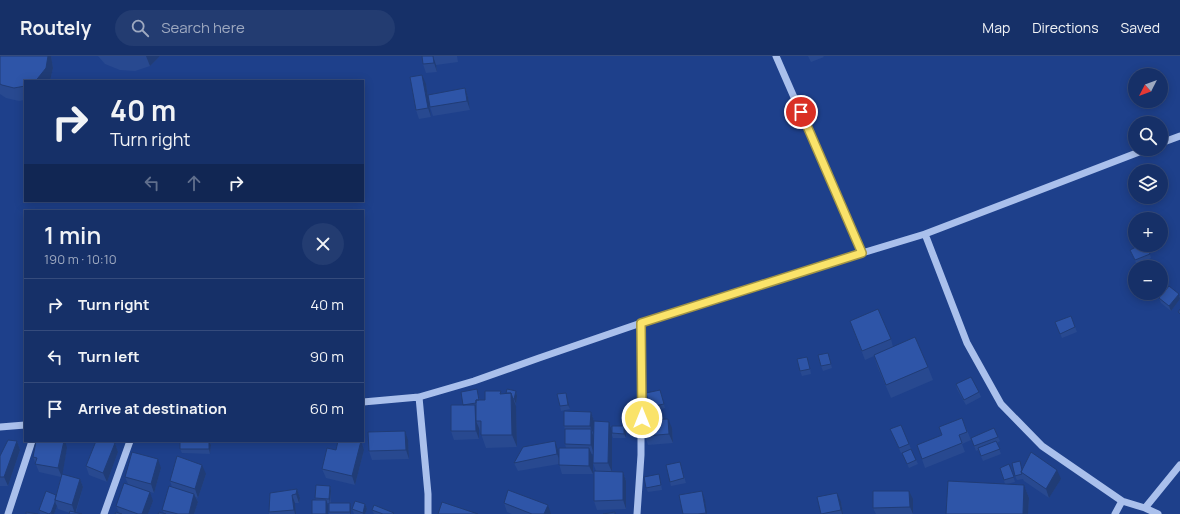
<!DOCTYPE html>
<html lang="en">
<head>
<meta charset="utf-8">
<style>
  body { margin:0; font-family:Manrope,sans-serif; background:#233c71; color:#f1f3f6; height:100vh; display:flex; flex-direction:column; font-size:15px; white-space:nowrap }
  * { box-sizing:border-box; margin:0 }
  p { font-size:13px; color:#9ea9c0 }
  .icon { flex:none; width:22px; height:22px; fill:none; stroke:currentColor; stroke-width:2; stroke-linecap:round; stroke-linejoin:round }
  .map { position:relative; flex:1; overflow:hidden }
  .details { position:absolute; left:24px; top:154px; width:340px; height:232px; display:flex; flex-direction:column; background:#163068; border-radius:0px; box-shadow:0 2px 10px #0003,0 0 0 1px #354b7c }
  .details>* { flex:none }
  .banner { position:absolute; left:24px; top:24px; width:340px; height:122px; border-radius:0px; box-shadow:0 2px 10px #0003,0 0 0 1px #354b7c; background:#163068; color:#f1f3f6; overflow:hidden }
  .needle { width:26px; rotate:228deg }
  .tools { position:absolute; left:1128px; top:12px; display:grid; gap:8px }
  .tools a { display:grid; place-items:center; width:40px; height:40px; border-radius:50%; background:#163068; box-shadow:0 2px 10px #0003,0 0 0 1px #354b7c; font-size:20px }
  .pin { position:absolute; display:grid; place-items:center; width:34px; height:34px; color:#fff; margin:-17px; border:2px solid #fff; border-radius:50%; box-shadow:0 1px 4px #0007 }
  .me { position:absolute; width:44px; margin:-22px; rotate:0deg; stroke-linejoin:round; filter:drop-shadow(0 0 3px #0008) }
  .turn { display:flex; align-items:center; gap:14px; height:84px; padding:0 20px; font-size:18px }
  .turn .icon { width:52px; height:52px; stroke-width:2.5 }
  .turn b { display:block; font-size:28px; line-height:34px }
  .lanes { display:flex; align-items:center; height:38px; padding:0 20px; background:#0003; justify-content:center; gap:20px; direction:ltr }
  .lanes .off { opacity:.35 }
  .round { display:grid; place-items:center; flex:none; width:42px; height:42px; border-radius:21px; background:#233c71 }
  .summary { display:flex; align-items:center; justify-content:space-between; height:68px; padding:0 20px }
  h1 { font-size:24px; font-weight:600; line-height:30px }
  ul { padding:0; list-style:none }
  li { display:flex; align-items:center; gap:12px; height:52px; padding:0 20px; border-top:1px solid #354b7c }
  li div { flex:1 }
  li b { display:block; font-size:15px }
  li em { font-style:normal }
  header { display:flex; align-items:center; gap:24px; box-sizing:border-box; height:56px; padding:0 20px; background:#163068; border-bottom:1px solid #354b7c }
  header strong { font-size:19px }
  nav { display:flex; gap:22px; margin-inline-start:auto; font-size:14px }
  .search { width:280px; height:36px; background:#233c71; display:flex; align-items:center; gap:10px; box-sizing:border-box; padding:0 14px; border-radius:22px; color:#9ea9c0; font-size:15px }
  .map>svg:first-child { display:block }
  .lines { fill:none; stroke-linecap:round; stroke-linejoin:round }
  .minor { stroke:#aac0ec; stroke-width:7 }
  .wall { fill:#284990 }
  .shaded-wall { fill:#203c76 }
  .building { fill:#2e55a8; stroke:#203c76 }
  .route-casing { stroke:#a29445; stroke-width:10 }
  .route { stroke:#fae36a; stroke-width:7 }
</style>
</head>
<body>
<header>
<strong>Routely</strong>
<div class="search"><svg class="icon" aria-label="search" viewBox="0 0 24 24"><circle cx="10" cy="10" r="6"/><path d="M15 15l6 6"/></svg>Search here</div>
<nav><a>Map</a><a>Directions</a><a>Saved</a></nav>
</header>
<div class="map">
<svg width="1180" height="458" viewBox="0 0 1180 458">
  <rect width="100%" height="100%" fill="#1e408b"/>
  <g class="lines">
    <path class="minor" d="M776,0L862,197
      M1161,87L1180,80
      M925,178L967,287L1001,348L1042,390L1122,445L1145,452L1158,458
      M419,341L428,438V458
      M363,346L419,341L474,325L539,302L641,267L862,197L925,178L1147,93
      M0,371L25,369
      M1145,452L1180,409
      M8,458L32,385
      M104,458L130,385
      M637,458L641,399V267
      M1115,458L1122,445"/>
  </g>
  <path class="wall" d="M0,0H51L53,12L50,25H25V44L19,45L6,42L0,38Z
    M98,0H160L150,10L135,15L120,14L105,8Z
    M422,0H457L458,6L436,9L437,16L426,17L423,8Z
    M808,0H823L824,1L811,6Z
    M426,28L431,61L419,63L416,54Z
    M465,32L468,41L470,54L433,60L430,51Z
    M1130,194L1150,198L1151,202L1137,209Z
    M1180,240V243L1171,255L1161,247L1159,242Z
    M1071,260L1077,276L1062,282L1055,266Z
    M850,265L891,283L893,291L928,311L933,324L891,342L878,312L874,300L865,304Z
    M828,297L832,312L823,315L821,310Z
    M809,306L811,318L802,320L800,315Z
    M956,328L979,336L981,341L966,349L957,333Z
    M501,335V338L516,335L517,340L516,348L515,347L516,350L517,391L486,392L479,372V383L454,384L451,375L463,349L478,338L480,344H485Z
    M566,337L570,353L561,355L560,350Z
    M661,338L665,352L652,356L650,351Z
    M591,356L594,365V379H593L594,381L609,366L612,373L624,370L626,375V382H613L612,379V416H623L626,425V453L597,454L594,445L596,415L593,407V398H591L593,401V418H562L559,408L518,415L514,407L558,394L559,399L566,392L565,388V373L564,370Z
    M962,362L971,384L962,388L965,396L925,412L917,389L942,379Z
    M672,372L673,387L648,389L645,380Z
    M890,373L909,388L911,393L901,397Z
    M998,381L1000,385L997,387L1001,398L983,405L978,394L976,395L971,382Z
    M408,384L409,403L372,404L369,395Z
    M17,385L20,394L8,430H0V400Z
    M209,385L211,389L210,398L182,397L180,393Z
    M115,387L118,396L107,426L89,419L86,410Z
    M67,392L62,419L80,423L83,431L76,457H70L58,453L57,450L54,458H40L39,454L56,439L61,421L39,416L33,401Z
    M336,394H364L355,429L326,422L322,413Z
    M902,397L916,404L918,408L909,412Z
    M680,406L686,427L671,430L670,426Z
    M1009,408L1015,426L1007,428L1024,429L1029,442L1028,458H946L1005,428L1000,412Z
    M161,412L154,437L142,434L153,445L148,458H115L119,457L116,450L128,428L125,421Z
    M1022,413L1061,423L1049,442L1024,425L1023,423L1017,424L1015,420Z
    M206,418L198,442L196,441L198,446L194,458H158L164,457L162,454L172,431L170,425Z
    M659,418L660,422L662,434L648,436L646,432Z
    M330,430L331,435V447L351,452V458H329V447H327L328,449V458H313L316,444L315,442Z
    M297,433L300,442L299,447H295L296,458H269V456Z
    M913,443V458H876L873,452Z
    M841,446L843,458H821Z
    M504,447L551,458H512L507,456Z
    M365,448L367,453L365,458H354L352,453Z
    M372,454L394,457V458H374Z"/>
  <path class="shaded-wall" d="M48,0H51L53,12L50,25H35Z
    M146,0H160L150,10Z
    M433,0L436,9L437,16L434,7Z
    M422,19L426,28L431,61L428,52Z
    M465,32L468,41L470,54L467,45Z
    M1179,238L1180,243L1171,255L1169,250Z
    M516,335L517,340L516,348L514,343Z
    M511,337L516,350L517,391L512,379Z
    M566,337L570,353L568,349Z
    M475,349L478,358L476,365L479,372V383L476,375Z
    M591,356L594,365V379L590,370Z
    M668,363L672,372L673,387L669,378Z
    M609,366L612,375V416L608,407Z
    M624,370L626,375V382L624,378Z
    M591,373L594,382V398L591,389Z
    M405,375L408,384L409,403L406,394Z
    M17,385L20,394L8,430L4,421Z
    M64,385H65L67,392L62,421L58,412Z
    M209,385L211,389L210,398L209,393Z
    M361,385L364,394L355,429L352,420Z
    M555,385L558,394L561,407L557,398Z
    M115,387L118,396L107,426L103,417Z
    M589,392L593,401V418L589,410Z
    M158,403L161,412L154,437L151,428Z
    M202,409L206,418L198,442L195,433Z
    M1057,414L1061,423L1049,442L1046,433Z
    M623,416L626,425V453L623,444Z
    M80,423L83,431L75,458L72,449Z
    M1024,429L1029,442L1028,458H1023Z
    M330,430L331,435L330,447L329,443Z
    M297,433L300,442L299,447L296,438Z
    M702,435L705,444L707,458H706V457Z
    M909,435L913,443V458L910,451Z
    M150,436L153,445L148,458H142Z
    M837,437L841,446L843,458H842L841,454Z
    M194,438L198,446L194,458H189Z
    M292,439L295,447L296,458H295L294,454Z
    M326,444L328,449V458H326Z
    M55,446L57,450L54,458H51Z
    M350,447L351,452V458H350Z
    M365,448L367,453L365,458H363V457Z
    M548,449L551,458H544Z"/>
  <path class="building" d="M0,0H48L46,12L38,22L35,25H25V30L14,32L2,29L0,28Z
    M422,0H433L434,7L423,8Z
    M422,19L428,52L416,54L410,21Z
    M465,32L467,45L430,51L428,39Z
    M311,154V155H298Z
    M1140,189H1145L1150,198L1135,204L1130,194Z
    M1169,230L1179,238L1169,250L1159,242Z
    M878,253L891,283L862,295L850,265Z
    M1180,253V258L1178,256Z
    M1071,260L1075,271L1060,278L1055,266Z
    M915,281L928,311L886,329L874,299Z
    M828,297L831,308L821,310L818,299Z
    M807,301L810,313L800,315L797,303Z
    M971,321L979,336L964,344L956,328Z
    M477,333L479,344H476V347L463,349L461,336Z
    M507,333L516,335L514,343H513L511,337H506Z
    M660,334L664,348L650,351L646,337Z
    M485,335H501L500,338L511,337L512,379H481V365H476V344H485Z
    M566,337L568,349L560,350L557,338Z
    M451,349H475L476,375H451Z
    M564,355L591,356L590,370H564Z
    M962,362L967,376L959,379L962,387L922,403L917,389L942,379L939,371Z
    M668,363L669,378L645,380L644,364Z
    M594,365L609,366L608,407H593Z
    M901,369L909,388L899,392L890,373Z
    M612,370H624V378L612,377Z
    M994,372L998,381L974,390L971,382Z
    M565,373H591V389L565,388Z
    M405,375L406,394L369,395L368,376Z
    M8,384L17,385L4,421H0V400Z
    M36,385H64L58,412L35,408L37,402L33,401Z
    M96,385H108L115,387L103,417L86,410Z
    M180,385H209V393H180Z
    M338,385H361L352,420L322,413L327,392L336,394Z
    M555,385L557,398L514,407L523,391Z
    M996,385L1000,393L981,400L978,392Z
    M559,392H589V410L559,409Z
    M911,393L916,404L907,408L902,397Z
    M132,396L158,403L151,428L125,421Z
    M1031,396L1057,414L1046,433L1021,416Z
    M177,400L202,409L195,433L170,425Z
    M1020,405L1022,414L1021,416L1022,418L1015,420L1012,407Z
    M680,406L684,422L670,426L666,409Z
    M1009,408L1014,421L1004,424L1000,412Z
    M594,415L623,416V444L594,445Z
    M62,418L80,423L72,449L55,444Z
    M659,418L661,429L646,432L644,421Z
    M948,425L1024,429L1023,458H946Z
    M124,427L150,436L142,458H138L116,450Z
    M316,429L330,430L329,443L315,442Z
    M169,430L194,438L189,458H178L162,454Z
    M297,433L296,438L292,439L294,454L269,456L270,437Z
    M508,434L548,449L544,458H532L504,447Z
    M46,435L56,439L55,444V446L51,457H50L49,458L39,454Z
    M702,435L706,457L698,458H683L679,439Z
    M873,435H909L910,451L873,452Z
    M837,437L841,454L821,458L817,441Z
    M312,444H326V458H312Z
    M355,445L365,448L363,457L352,453Z
    M442,446L478,458H438Z
    M329,447H350V456H329Z
    M374,449L394,457L393,458H383L372,454Z
    M70,455L82,458H69Z
    M26,456L38,458H26Z
    M116,456L122,458H115Z
    M159,456L166,458H158Z
    M615,456V458H603Z"/>
  <g class="lines">
    <defs>
      <path id="route" d="M642,362L641,267L862,197L801,56"/>
    </defs>
    <use href="#route" class="route-casing"/>
    <use href="#route" class="route"/>
  </g>
</svg>
<div class="tools">
<a><svg class="needle" viewBox="-14 -14 28 28"><path d="M0-13l5 13h-10z" fill="#e53935"/><path d="M0 13l5-13h-10z" fill="#9ea9c0"/></svg></a>
<a><svg class="icon" aria-label="search" viewBox="0 0 24 24"><circle cx="10" cy="10" r="6"/><path d="M15 15l6 6"/></svg></a>
<a><svg class="icon" aria-label="layers" viewBox="0 0 24 24"><path d="M12 4l9 5-9 5-9-5zM3 14l9 5 9-5"/></svg></a>
<a>+</a>
<a>−</a>
</div>
<div class="pin" style="left:801px;top:56px;background:#d93025"><svg class="icon" aria-label="arrive" viewBox="0 0 24 24"><path d="M6 21V4h12l-3 4 3 4H6"/></svg></div>
<svg class="me" style="left:642px;top:362px" viewBox="-20 -20 40 40"><circle r="17" fill="#fae36a" stroke="#fff" stroke-width="3"/><path d="M0-11L8 9 0 5-8 9z" fill="#fff"/></svg>
<div class="banner">
<div class="turn"><svg class="icon" aria-label="right" viewBox="0 0 24 24"><path d="M7 20v-9h11M14 6l5 5-5 5"/></svg><div><b>40 m</b>Turn right</div></div>
<div class="lanes"><svg class="icon off" aria-label="left" viewBox="0 0 24 24"><path d="M17 20v-9H6M10 6l-5 5 5 5"/></svg><svg class="icon off" aria-label="ahead" viewBox="0 0 24 24"><path d="M12 20V5M6 11l6-6 6 6"/></svg><svg class="icon" aria-label="right" viewBox="0 0 24 24"><path d="M7 20v-9h11M14 6l5 5-5 5"/></svg></div>
</div>
<section class="details">
<div class="summary"><div><h1>1 min</h1><p>190 m · 10:10</p></div><a class="round"><svg class="icon" aria-label="close" viewBox="0 0 24 24"><path d="M6 6l12 12M18 6L6 18"/></svg></a></div>
<ul>
<li><svg class="icon" aria-label="right" viewBox="0 0 24 24"><path d="M7 20v-9h11M14 6l5 5-5 5"/></svg><div><b>Turn right</b></div><em>40 m</em></li>
<li><svg class="icon" aria-label="left" viewBox="0 0 24 24"><path d="M17 20v-9H6M10 6l-5 5 5 5"/></svg><div><b>Turn left</b></div><em>90 m</em></li>
<li><svg class="icon" aria-label="arrive" viewBox="0 0 24 24"><path d="M6 21V4h12l-3 4 3 4H6"/></svg><div><b>Arrive at destination</b></div><em>60 m</em></li>
</ul>
</section>
</div>
</body>
</html>
